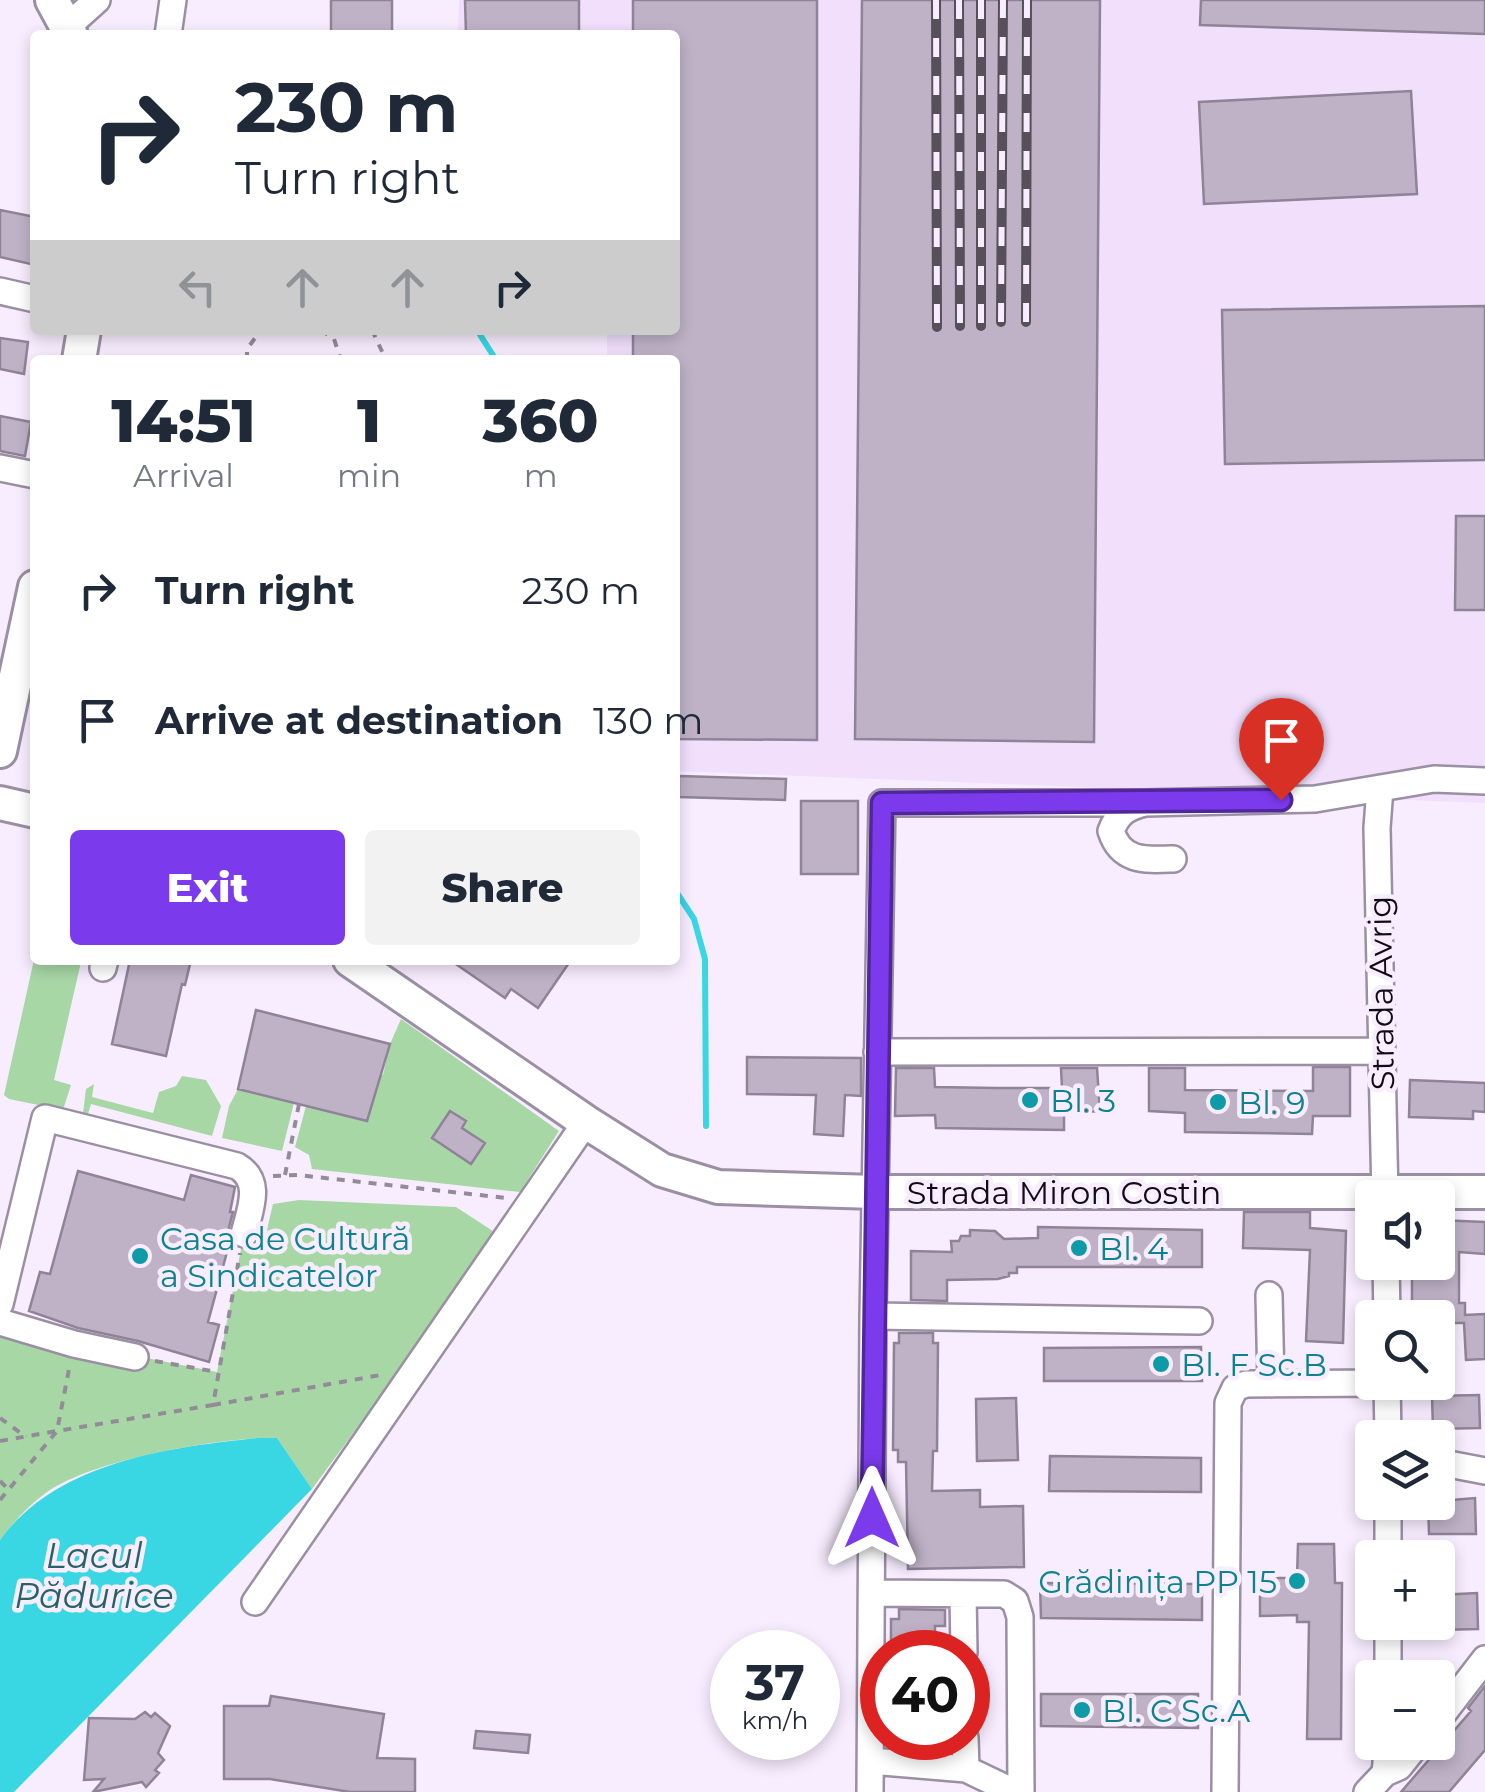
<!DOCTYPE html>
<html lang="en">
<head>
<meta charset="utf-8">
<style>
  body { margin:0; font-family:Montserrat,sans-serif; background:#f2f2f3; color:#1f2937; height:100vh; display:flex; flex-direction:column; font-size:38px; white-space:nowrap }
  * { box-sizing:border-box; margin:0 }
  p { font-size:32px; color:#747a83 }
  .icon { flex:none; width:55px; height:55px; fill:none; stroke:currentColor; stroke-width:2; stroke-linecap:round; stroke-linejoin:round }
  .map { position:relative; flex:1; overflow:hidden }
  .details { position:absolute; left:30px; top:355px; width:650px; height:610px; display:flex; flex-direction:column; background:#fff; border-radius:10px; box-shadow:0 5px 15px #0003 }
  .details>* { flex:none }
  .hud { position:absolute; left:30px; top:30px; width:650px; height:305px; border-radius:10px; box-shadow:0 5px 15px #0003; background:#fff; color:#1f2937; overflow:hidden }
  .buttons { position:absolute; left:1355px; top:1180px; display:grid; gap:20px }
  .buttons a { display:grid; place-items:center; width:100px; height:100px; border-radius:10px; background:#fff; box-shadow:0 5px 15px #0003; font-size:50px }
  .speed { position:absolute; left:710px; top:1630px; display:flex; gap:20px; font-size:50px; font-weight:700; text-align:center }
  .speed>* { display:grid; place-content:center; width:130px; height:130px; border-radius:50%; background:#fff; box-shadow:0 5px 15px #0003; line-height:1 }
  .speed small { font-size:25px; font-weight:400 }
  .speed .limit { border:15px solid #d22; background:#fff; color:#111 }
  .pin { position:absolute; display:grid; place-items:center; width:85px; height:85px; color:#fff; margin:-102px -42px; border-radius:50% 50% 50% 0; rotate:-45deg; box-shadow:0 0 10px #0007 }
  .pin .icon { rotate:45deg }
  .me { position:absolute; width:110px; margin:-55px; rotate:0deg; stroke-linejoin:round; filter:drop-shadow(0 0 8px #0008) }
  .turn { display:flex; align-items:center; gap:35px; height:210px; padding:0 40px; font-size:45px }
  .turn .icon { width:130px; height:130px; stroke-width:2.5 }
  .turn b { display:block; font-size:70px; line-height:85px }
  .lanes { display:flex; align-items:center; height:95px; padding:0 40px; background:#0003; justify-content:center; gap:50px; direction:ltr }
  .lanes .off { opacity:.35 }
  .eta { display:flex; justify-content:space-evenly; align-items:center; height:170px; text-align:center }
  .eta b { font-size:60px; font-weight:800; line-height:70px }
  .button { display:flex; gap:20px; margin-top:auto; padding:20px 40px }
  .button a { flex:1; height:115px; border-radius:10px; background:#7c3aed; color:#fff; font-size:40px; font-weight:800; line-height:115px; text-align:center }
  .button a+a { background:#f2f2f3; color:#1f2937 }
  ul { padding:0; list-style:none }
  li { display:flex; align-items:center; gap:30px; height:130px; padding:0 40px }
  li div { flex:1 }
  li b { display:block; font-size:38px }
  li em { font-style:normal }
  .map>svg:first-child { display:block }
  .built { fill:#f1dffc }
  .green { fill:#a8d7a6 }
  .water { fill:#39d6e3 }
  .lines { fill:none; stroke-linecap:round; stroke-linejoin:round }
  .stream { stroke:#39d6e3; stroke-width:6 }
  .building { fill:#bfb2c7; stroke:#8f8397; stroke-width:2.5 }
  .minor-casing { stroke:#9b8fa3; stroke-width:30 }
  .major-casing { stroke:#9b8fa3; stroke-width:38 }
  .path { stroke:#938b98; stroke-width:4; stroke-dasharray:8 8; stroke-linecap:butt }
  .minor { stroke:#fff; stroke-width:25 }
  .major { stroke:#fff; stroke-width:32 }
  .rail-casing { stroke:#57505b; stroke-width:10 }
  .rail { stroke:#f8edff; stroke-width:6; stroke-dasharray:19; stroke-linecap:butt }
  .route-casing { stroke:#51269a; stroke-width:25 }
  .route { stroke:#7c3aed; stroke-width:18 }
  .culture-dot { fill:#0f9aa8; stroke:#f8edff; stroke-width:4 }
  .labels { text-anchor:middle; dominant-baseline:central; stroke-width:9; stroke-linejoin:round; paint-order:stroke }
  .street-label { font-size:32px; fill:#110c14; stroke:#f8edff }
  .culture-label { font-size:32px; fill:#0d838f; stroke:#f8edff; text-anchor:start }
  .water-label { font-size:35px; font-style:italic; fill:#266268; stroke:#f8edff }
</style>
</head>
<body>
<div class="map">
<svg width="1485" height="1792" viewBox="0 0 1485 1792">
  <rect width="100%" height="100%" fill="#f8edff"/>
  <path class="built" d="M459,0H1485V803L675,771V360H607V330H675V35H458Z"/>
  <path class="green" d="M35,955V960L81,962L54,1080L71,1085L63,1110L9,1099L4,1095Z
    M401,1019L559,1131L520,1192L312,1169L309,1155L295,1147L306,1106L367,1121L371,1104L367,1071L383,1075L390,1044Z
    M182,1076L206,1080L221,1106L212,1136L91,1104L87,1117L83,1113L86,1089L94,1084L92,1097L153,1113L159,1092L176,1086Z
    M238,1089L294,1103L282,1151L222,1138L229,1106Z
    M299,1200L456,1207L499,1235L312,1489L277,1438C220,1437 98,1459 50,1490C31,1503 14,1521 0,1540V1329L217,1372L244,1234L265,1238L273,1204Z"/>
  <path class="water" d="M258,1438H277L312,1489L14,1792H0V1540C56,1462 169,1447 258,1438Z"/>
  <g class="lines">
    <path class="stream" d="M477,330L496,360
      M675,890L694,919L705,959L706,1126"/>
  </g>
  <path class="building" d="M331,0H392V35H331Z
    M465,0H579V35H466Z
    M633,0H817V740L675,739V360H633V330H675V35H633Z
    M862,0H1100L1094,742L855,739Z
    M1201,0H1485V34L1200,25Z
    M1411,91L1417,194L1204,204L1199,102Z
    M0,210L35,217V265L0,257Z
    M1485,306V460L1225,464L1222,310Z
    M0,338L28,342L24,374L0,369Z
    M0,416L31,422L25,456L0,451Z
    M1456,516H1485V610H1455Z
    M679,776L786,779L785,800L679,797Z
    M801,801H858V874H801Z
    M130,960H191L185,985L182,984L166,1056L112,1044Z
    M450,960H571L538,1008L511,989L505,998Z
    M256,1010L390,1044L367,1121L238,1089Z
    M747,1057L861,1058V1096L845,1095L843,1136L814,1134L816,1095L747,1094Z
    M1313,1067H1350V1116H1313L1312,1134L1185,1132V1113L1149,1111V1068H1185V1090L1313,1091Z
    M896,1068H934L935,1087L997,1088H1062L1061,1068H1097L1100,1111L1064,1113V1130L936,1128L935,1115L895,1116Z
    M1410,1080L1485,1083V1112L1473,1111V1119L1409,1117Z
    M450,1111L466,1121L462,1128L485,1143L471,1164L432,1138Z
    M78,1171L184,1200L191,1175L235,1187L230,1212H233L228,1231L230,1241L208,1322L219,1325L209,1362L138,1341L78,1328L29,1311L40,1272L50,1274Z
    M1244,1212H1310V1228L1346,1231L1343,1343L1306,1341L1310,1250L1243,1248Z
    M1438,1220L1485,1222V1254L1459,1252V1303H1465V1315L1485,1314V1359L1466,1360L1464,1323H1438V1318H1412V1276H1438Z
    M1038,1227L1202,1230V1267H1017V1273H1009V1276L998,1279L947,1280V1301L911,1300V1251L952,1252L951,1241H959L961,1236H970V1230L995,1231L1004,1239L1038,1238Z
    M899,1333H933V1343H938L937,1451H933L932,1491L980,1490V1507L1023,1506L1024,1567L908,1569L906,1462H898V1450H893L894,1343H899Z
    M1201,1347L1202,1381H1044V1348Z
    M1479,1395L1480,1428L1433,1429L1432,1396Z
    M1016,1398L1018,1460L977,1461L976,1399Z
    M1050,1456L1201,1458V1492L1049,1491Z
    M1475,1498L1476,1534H1429L1428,1502Z
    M1298,1544H1334L1335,1583H1342L1341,1739H1307L1309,1622H1297V1615L1260,1616V1578H1297Z
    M1040,1583L1202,1584V1620L1041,1618Z
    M1477,1593L1478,1629L1438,1630V1595Z
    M899,1609L945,1610V1626H935V1652H891V1619H899Z
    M1485,1686V1750L1449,1792H1401L1471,1711L1468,1708Z
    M1041,1694H1198V1728L1041,1726Z
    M271,1696L384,1714L377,1758L415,1759V1792H350L270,1779H224V1706H269Z
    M145,1712L151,1717L155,1713L170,1726L158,1753L164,1760L155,1770L159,1773L146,1787L142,1782L93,1792L104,1779L84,1780L89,1718L135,1719Z
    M476,1731L530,1735L528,1753L474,1748Z
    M895,1738H943L944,1751L895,1747Z"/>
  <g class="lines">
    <defs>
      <path id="minor" d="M67,27L97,0
        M168,35L173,0
        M0,291L35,299
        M0,468L35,475
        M1380,788L1377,828L1385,1198
        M1173,859C1145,860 1121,862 1111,831C1118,813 1127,807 1145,803L1315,799L1434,779L1485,781
        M103,968L105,960
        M877,1052L1382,1051
        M1386,1262L1387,1318
        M1269,1295L1271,1384
        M0,1304L45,1118L237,1166C263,1181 250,1209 244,1234
        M873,1316L1199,1321
        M0,1322L74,1344L135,1357
        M1387,1382L1388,1438
        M1438,1462L1485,1471
        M1388,1558V1502
        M872,1593L1004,1594L1015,1601L1020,1617L1021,1792
        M963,1595L964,1652
        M255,1602L586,1122
        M1388,1678V1622
        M1438,1720L1485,1659
        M965,1738L966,1769
        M871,1761L966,1769L1014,1792
        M1385,1773L1399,1767L1419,1742
        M870,1792L873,1316L882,803H1145
        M1225,1792L1228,1403L1235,1388L1246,1384L1387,1383
        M1367,1792L1385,1773L1388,1742"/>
      <path id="major" d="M52,0L71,35
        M79,360L84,330
        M0,751L35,587
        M0,803L35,811
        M350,960L586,1122L662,1170L718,1187L875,1192H1485"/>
    </defs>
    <use href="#minor" class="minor-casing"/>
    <use href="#major" class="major-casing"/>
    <path class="path" d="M321,330L334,339L341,360
      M372,330L386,360
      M247,360V349L261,330
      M285,1175L299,1104
      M273,1176L298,1175L507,1198
      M155,1361L217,1372
      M213,1405L386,1374
      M0,1418L26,1437
      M0,1441L57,1431L70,1364
      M0,1481L8,1489
      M0,1500L57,1431L213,1405L240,1253"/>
    <use href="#minor" class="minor"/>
    <use href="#major" class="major"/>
    <defs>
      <path id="rail" d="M936,0L937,327
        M959,0L960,326
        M981,0V326
        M1001,322L1003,0
        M1026,322L1027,0"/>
    </defs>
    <use href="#rail" class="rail-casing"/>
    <use href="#rail" class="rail"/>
  </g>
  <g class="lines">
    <defs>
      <path id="route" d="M872,1518L882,803L1281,800"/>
    </defs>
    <use href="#route" class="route-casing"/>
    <use href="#route" class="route"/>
  </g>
  <g class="culture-dot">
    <circle cx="1030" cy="1100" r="10"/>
    <circle cx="1218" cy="1102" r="10"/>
    <circle cx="1079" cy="1248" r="10"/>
    <circle cx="140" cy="1256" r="10"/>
    <circle cx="1161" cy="1364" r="10"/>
    <circle cx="1297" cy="1581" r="10"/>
    <circle cx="1082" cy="1710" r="10"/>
  </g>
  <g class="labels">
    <g class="street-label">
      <text transform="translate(1381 993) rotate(-91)">Strada Avrig</text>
      <text x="1064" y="1192">Strada Miron Costin</text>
    </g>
    <g class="culture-label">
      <text x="1050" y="1100">Bl. 3</text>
      <text x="1238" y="1102">Bl. 9</text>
      <text x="160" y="1238">Casa de Cultură<tspan x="160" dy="37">a Sindicatelor</tspan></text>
      <text x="1099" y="1248">Bl. 4</text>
      <text x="1181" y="1364">Bl. F Sc.B</text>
      <text x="1277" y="1581" text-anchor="end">Grădinița PP 15</text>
      <text x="1102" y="1710">Bl. C Sc.A</text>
    </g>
    <g class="water-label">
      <text x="94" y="1555">Lacul<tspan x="94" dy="40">Pădurice</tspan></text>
    </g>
  </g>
</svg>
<div class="buttons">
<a><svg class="icon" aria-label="sound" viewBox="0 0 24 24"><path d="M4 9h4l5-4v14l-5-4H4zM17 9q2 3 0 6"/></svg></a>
<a><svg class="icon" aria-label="search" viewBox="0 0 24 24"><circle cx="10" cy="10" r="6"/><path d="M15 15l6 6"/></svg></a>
<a><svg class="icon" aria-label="layers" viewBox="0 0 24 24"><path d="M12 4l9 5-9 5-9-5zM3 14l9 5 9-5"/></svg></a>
<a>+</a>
<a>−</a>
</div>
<div class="speed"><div>37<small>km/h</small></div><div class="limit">40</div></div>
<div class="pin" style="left:1281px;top:800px;background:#d93025"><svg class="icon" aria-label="arrive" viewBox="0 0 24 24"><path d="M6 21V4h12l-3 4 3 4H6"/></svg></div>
<svg class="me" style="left:872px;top:1518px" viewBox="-20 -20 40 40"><path d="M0-17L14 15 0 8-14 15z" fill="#7c3aed" stroke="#fff" stroke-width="4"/></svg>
<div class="hud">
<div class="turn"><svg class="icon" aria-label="right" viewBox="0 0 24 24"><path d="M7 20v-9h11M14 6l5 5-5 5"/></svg><div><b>230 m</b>Turn right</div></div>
<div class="lanes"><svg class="icon off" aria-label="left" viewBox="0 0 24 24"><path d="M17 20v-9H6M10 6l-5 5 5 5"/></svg><svg class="icon off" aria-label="ahead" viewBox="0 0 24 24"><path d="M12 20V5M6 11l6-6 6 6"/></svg><svg class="icon off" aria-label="ahead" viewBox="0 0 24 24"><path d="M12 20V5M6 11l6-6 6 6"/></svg><svg class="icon" aria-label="right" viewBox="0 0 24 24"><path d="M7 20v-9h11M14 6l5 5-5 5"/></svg></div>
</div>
<section class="details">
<div class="eta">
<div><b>14:51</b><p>Arrival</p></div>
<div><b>1</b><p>min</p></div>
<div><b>360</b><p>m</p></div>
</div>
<ul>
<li><svg class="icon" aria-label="right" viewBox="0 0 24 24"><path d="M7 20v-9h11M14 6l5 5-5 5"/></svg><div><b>Turn right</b></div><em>230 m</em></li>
<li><svg class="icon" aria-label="arrive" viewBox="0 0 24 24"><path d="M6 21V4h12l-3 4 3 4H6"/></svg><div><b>Arrive at destination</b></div><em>130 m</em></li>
</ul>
<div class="button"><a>Exit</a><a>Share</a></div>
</section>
</div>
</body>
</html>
